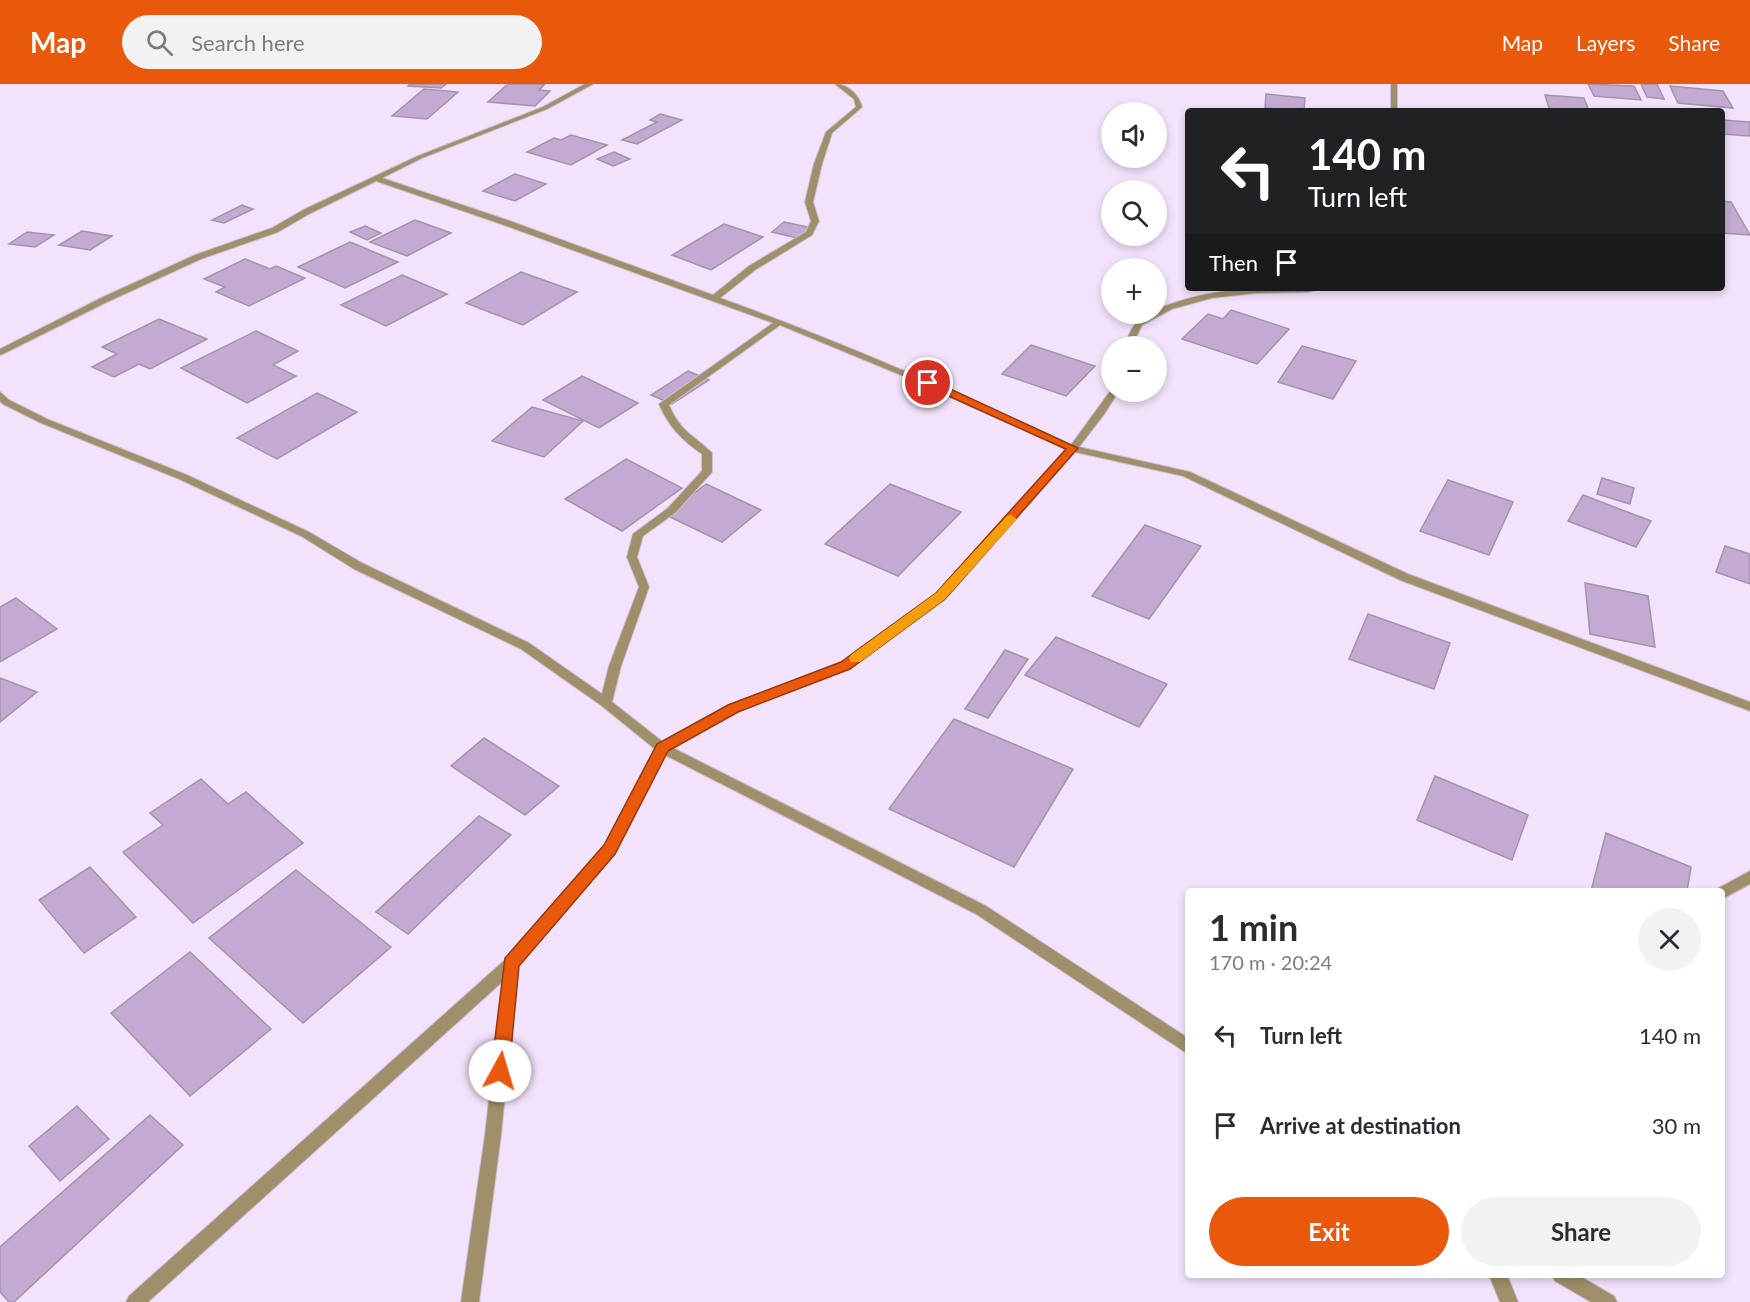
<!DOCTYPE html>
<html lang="en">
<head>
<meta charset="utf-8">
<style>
  body { margin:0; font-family:Lato,sans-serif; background:#f2f2f3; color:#2b2b33; height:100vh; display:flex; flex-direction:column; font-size:22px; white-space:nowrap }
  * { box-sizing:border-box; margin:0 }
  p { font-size:20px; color:#7c7c81 }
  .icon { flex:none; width:33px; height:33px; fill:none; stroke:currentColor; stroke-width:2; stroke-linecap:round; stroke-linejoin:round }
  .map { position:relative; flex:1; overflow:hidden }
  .side { position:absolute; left:1185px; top:804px; width:540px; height:390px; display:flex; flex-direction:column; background:#fff; border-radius:6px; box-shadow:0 3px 9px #0003 }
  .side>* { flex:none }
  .top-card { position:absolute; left:1185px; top:24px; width:540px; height:183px; border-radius:6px; box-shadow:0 3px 9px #0003; background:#202124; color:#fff; overflow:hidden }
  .buttons { position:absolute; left:1101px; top:18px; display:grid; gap:12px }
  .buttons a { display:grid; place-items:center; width:66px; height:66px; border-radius:50%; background:#fff; box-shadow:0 3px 9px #0003; font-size:30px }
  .pin { position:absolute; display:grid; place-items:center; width:51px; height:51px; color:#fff; margin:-26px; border:3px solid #fff; border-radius:50%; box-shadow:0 2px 6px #0007 }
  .me { position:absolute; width:66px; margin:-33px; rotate:6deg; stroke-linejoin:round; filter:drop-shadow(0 0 4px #0008) }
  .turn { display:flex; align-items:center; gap:21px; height:126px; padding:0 24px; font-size:27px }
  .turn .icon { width:78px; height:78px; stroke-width:2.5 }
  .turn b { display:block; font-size:42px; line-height:51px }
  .then { display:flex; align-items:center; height:57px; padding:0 24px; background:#0003; gap:12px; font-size:22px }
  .round { display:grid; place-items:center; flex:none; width:63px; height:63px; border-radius:32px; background:#f2f2f3 }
  .overview { display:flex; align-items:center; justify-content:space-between; height:102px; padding:0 24px }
  h1 { font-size:36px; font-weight:700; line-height:45px }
  .primary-button { display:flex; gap:12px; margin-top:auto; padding:12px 24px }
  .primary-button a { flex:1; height:69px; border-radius:36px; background:#ea580c; color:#fff; font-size:24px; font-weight:700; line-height:69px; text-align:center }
  .primary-button a+a { background:#f2f2f3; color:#2b2b33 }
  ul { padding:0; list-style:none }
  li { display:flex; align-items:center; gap:18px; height:90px; padding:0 24px }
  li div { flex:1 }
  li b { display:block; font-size:22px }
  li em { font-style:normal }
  header { display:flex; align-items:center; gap:36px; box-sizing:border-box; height:84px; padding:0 30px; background:#ea580c; color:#fff }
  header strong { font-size:28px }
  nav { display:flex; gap:33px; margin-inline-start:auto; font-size:21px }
  .search { width:420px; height:54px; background:#f2f2f3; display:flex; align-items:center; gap:15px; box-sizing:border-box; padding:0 21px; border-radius:33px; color:#7c7c81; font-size:22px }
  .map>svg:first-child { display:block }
  .building { fill:#c4aad2; stroke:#a394aa; stroke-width:1.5 }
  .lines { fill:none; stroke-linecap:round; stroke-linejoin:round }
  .minor-casing { stroke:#cdbed4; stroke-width:2 }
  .minor { fill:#9f8f6a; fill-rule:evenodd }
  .route { fill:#ea580c; stroke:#983908; stroke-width:1.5 }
  .slow { fill:#f59e0b }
</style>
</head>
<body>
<header>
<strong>Map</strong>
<div class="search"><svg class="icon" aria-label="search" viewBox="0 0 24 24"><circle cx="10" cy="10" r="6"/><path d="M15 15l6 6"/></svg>Search here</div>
<nav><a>Map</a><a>Layers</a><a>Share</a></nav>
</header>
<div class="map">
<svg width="1750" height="1218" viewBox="0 0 1750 1218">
  <rect width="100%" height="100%" fill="#f2e2fb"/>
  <path class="building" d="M410,0H446L441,4L408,2Z
    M508,0H545L539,6L550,7L535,22L488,18Z
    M1588,0L1634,2L1641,16L1594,12Z
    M1641,0H1657L1664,15L1647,13Z
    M1670,2L1723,7L1733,24L1678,19Z
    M424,5L458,8L427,35L392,32Z
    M1266,10L1305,14L1304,27L1265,24Z
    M1545,11L1584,14L1589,27H1550Z
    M660,30L682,36L637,60L622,56L657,38L650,36Z
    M1722,36L1750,38V52L1722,50Z
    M571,51L607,61L571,81L527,68L554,54L561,56Z
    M614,68L630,75L613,82L597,75Z
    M515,90L546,100L515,117L483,107Z
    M1722,117L1731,118L1750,151L1722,149Z
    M242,121L253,125L224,139L212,136Z
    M415,136L451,149L407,172L370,158Z
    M784,138L812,144L801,155L772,148Z
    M724,140L763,153L711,186L672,171Z
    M365,142L381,149L367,156L350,148Z
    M82,147L112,152L90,166L59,161Z
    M27,148L54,151L35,163L9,160Z
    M350,158L398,178L345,204L298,183Z
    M245,175L270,185L276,182L305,194L249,222L216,208L225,203L204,195Z
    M521,188L577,208L523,241L466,219Z
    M402,191L447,210L386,242L341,221Z
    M1231,226L1289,245L1257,280L1182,255L1208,230L1223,235Z
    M159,235L207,255L150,285L139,280L114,293L92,283L117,270L102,263Z
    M256,247L298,267L273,281L296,292L247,319L181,284Z
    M1031,261L1095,282L1066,312L1002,290Z
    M1302,262L1356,277L1333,315L1278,298Z
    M688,287L709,296L672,320L651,311Z
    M582,292L638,319L599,344L543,316Z
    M317,309L357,328L277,375L237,354Z
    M532,323L583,337L544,373L492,357Z
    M626,375L682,404L622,447L565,415Z
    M1602,394L1634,404L1630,420L1597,410Z
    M1448,396L1513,418L1489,471L1420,447Z
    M706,400L761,426L722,458L666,431Z
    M890,400L961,428L898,492L825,460Z
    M1583,411L1651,437L1636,463L1568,437Z
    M1145,441L1201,462L1149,535L1092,512Z
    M1725,462L1750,470V500L1716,488Z
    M1585,499L1648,512L1655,563L1590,550Z
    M16,514L57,545L0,578V523Z
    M1368,530L1450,559L1434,605L1349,575Z
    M1056,553L1167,600L1139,643L1025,591Z
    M1005,566L1028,575L988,634L965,625Z
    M0,594L37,608L0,638Z
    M954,635L1073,685L1014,783L889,725Z
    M484,654L559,702L525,731L451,682Z
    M1435,692L1528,731L1512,776L1417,736Z
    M201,695L228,720L246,708L303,759L193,839L123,768L163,741L150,729Z
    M479,732L511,751L408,850L376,828Z
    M1606,749L1691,783L1687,807H1591Z
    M90,783L136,833L84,869L39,816Z
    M296,786L391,863L303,939L209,854Z
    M190,868L271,945L190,1012L111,929Z
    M77,1022L109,1055L60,1097L29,1062Z
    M150,1031L183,1061L14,1218H9L0,1208V1163Z"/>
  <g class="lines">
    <defs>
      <path id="minor" d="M585,0H593L547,25L422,74L382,94L507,136L713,211L749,182L806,148L811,137L805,118L814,80L826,48L856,23L854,15L835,0C848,0 859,11 862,23L832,49L822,80L813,118L819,137L812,151L755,186L720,214C840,257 956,308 1071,361L1111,306L1118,308L1105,329L1079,363L1190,388L1408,490L1750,618V627L1400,496L1183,392L1075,368L945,515L850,584L737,627L673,664L986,822L1188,954V970L976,830L665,671L615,769L518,882L501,1051L479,1218H461L485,1051L502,898L148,1218H126L129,1212L506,875L605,761L655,665L602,622L521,565L354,485L301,452L179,395L41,339L3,320L0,317V308L9,316L47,335L187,391L309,448L362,479L529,559L602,610L609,582L639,503L627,473L633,450L668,424L702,387V370C682,356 669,343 659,320L773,239L501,140L376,97L309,130L278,148L201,175L107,218L3,270L0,271V265L101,214L195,171L272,144L303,126L418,72L543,23ZM780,241L925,301L1067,366L937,509L842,578L729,621L663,658L612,618L621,582L649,503L637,473L643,452L676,428L712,388V369C693,350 681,349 669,321Z
        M1391,0H1397V27H1391Z
        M1259,204H1325L1308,208L1256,209L1212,214L1172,225L1142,241L1132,262H1124C1131,246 1136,230 1156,230V226C1189,211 1224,206 1259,204Z
        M1750,787V800L1722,815V807H1716L1717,805Z
        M1489,1191H1507L1518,1218H1500Z
        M1552,1191H1578L1614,1212L1617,1218H1591L1555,1197Z"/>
    </defs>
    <use href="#minor" class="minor-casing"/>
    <use href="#minor" class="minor"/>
  </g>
  <path class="route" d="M924,296H931L1078,364L945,515L850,585L738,628L668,667L615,770L519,882L509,987L506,993L500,995L494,993L491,987L505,874L604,761L657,660L728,621L841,578L860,564L936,509L1066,365L924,301Z"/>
  <path class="slow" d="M1011,431L1017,435L1015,437L945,515L860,578H851L849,574L851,571L936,509L1007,432Z"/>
</svg>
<div class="buttons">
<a><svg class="icon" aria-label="sound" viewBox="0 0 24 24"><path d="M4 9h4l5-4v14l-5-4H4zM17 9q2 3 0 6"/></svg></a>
<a><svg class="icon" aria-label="search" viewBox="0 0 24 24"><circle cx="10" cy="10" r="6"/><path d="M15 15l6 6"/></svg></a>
<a>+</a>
<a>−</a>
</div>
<div class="pin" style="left:928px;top:299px;background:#d93025"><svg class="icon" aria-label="arrive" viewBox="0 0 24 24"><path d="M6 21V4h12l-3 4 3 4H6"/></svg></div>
<svg class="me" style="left:500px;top:987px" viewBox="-20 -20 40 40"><circle r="19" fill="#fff"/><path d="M0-13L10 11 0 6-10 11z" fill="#ea580c"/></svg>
<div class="top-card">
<div class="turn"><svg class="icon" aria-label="left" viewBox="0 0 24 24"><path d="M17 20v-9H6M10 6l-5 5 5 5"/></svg><div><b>140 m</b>Turn left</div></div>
<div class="then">Then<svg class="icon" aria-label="arrive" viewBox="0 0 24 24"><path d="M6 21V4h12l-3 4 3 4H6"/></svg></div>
</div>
<section class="side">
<div class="overview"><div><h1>1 min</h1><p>170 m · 20:24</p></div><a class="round"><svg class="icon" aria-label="close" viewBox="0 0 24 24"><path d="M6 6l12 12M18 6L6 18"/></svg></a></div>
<ul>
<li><svg class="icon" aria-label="left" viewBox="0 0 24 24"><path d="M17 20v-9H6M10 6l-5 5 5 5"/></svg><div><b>Turn left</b></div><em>140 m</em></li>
<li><svg class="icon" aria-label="arrive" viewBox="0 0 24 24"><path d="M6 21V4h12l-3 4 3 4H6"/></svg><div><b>Arrive at destination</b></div><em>30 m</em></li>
</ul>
<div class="primary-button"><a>Exit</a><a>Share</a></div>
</section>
</div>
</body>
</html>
